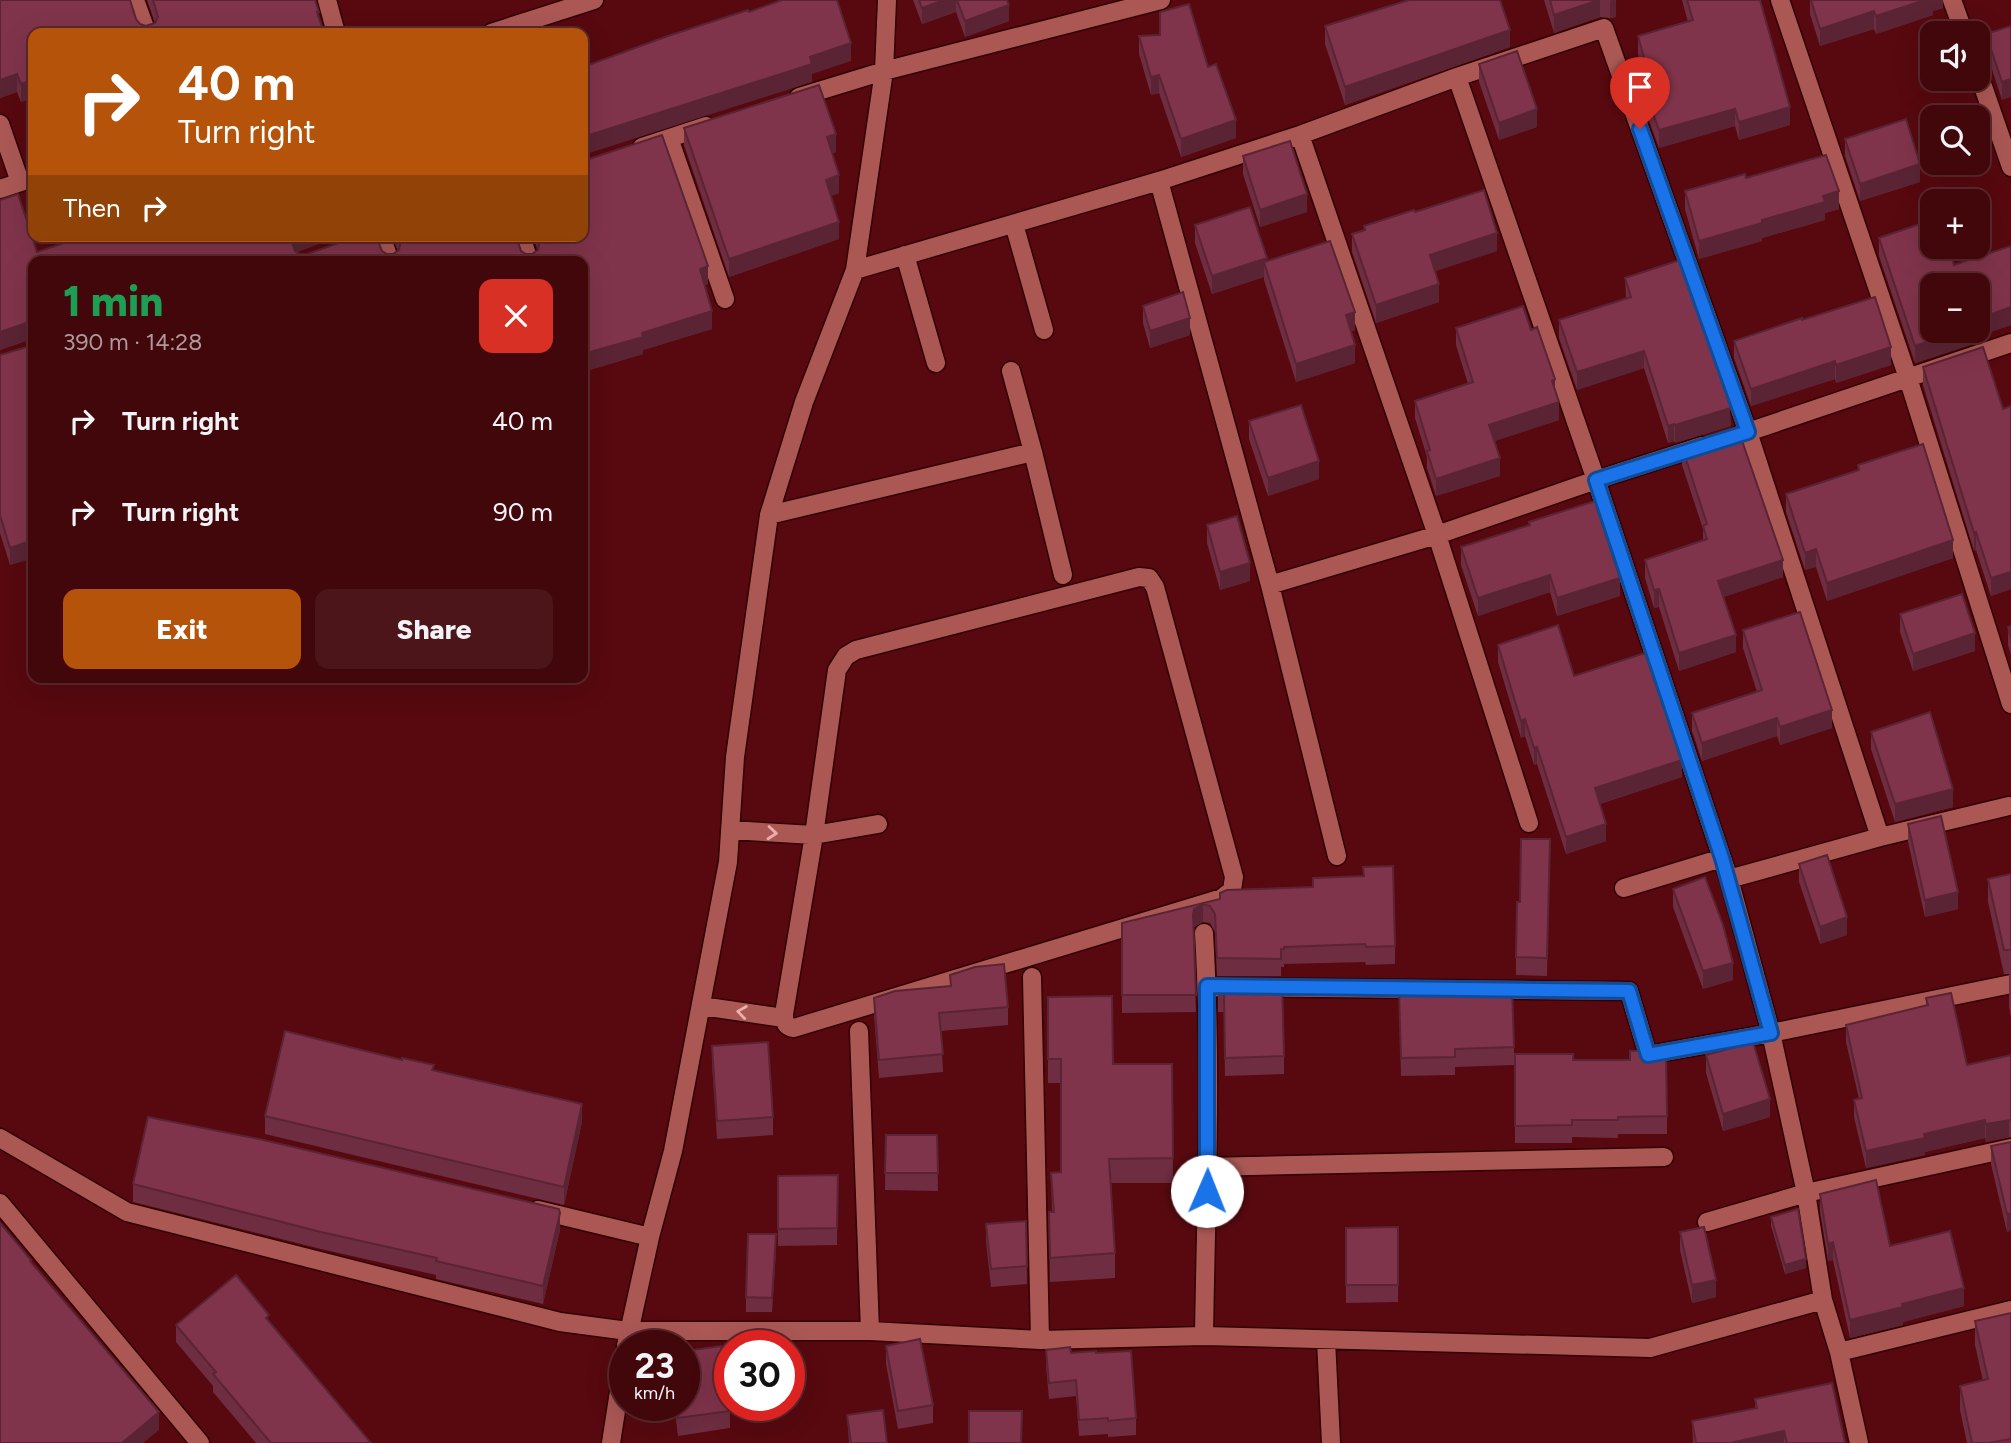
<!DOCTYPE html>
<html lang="en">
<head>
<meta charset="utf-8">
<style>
  body { margin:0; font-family:Figtree,sans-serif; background:#4c1519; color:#f1f3f6; height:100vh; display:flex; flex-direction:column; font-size:26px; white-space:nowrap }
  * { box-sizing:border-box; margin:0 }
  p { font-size:23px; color:#ae999d }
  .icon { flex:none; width:38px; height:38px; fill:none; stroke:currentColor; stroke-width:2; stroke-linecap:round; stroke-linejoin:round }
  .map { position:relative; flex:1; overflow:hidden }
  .panel { position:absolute; left:28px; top:256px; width:560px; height:427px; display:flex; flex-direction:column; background:#41070b; border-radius:14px; box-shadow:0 7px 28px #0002,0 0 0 2px #5a282c }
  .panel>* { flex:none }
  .banner { position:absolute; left:28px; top:28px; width:560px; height:214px; border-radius:14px; box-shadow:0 7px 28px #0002,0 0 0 2px #5a282c; background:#b45309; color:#fff; overflow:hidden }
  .fabs { position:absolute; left:1920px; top:21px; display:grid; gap:14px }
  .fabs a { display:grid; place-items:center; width:70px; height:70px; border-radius:14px; background:#41070b; box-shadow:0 7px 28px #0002,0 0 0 2px #5a282c; font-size:35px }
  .speed { position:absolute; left:609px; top:1330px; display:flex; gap:14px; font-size:35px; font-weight:700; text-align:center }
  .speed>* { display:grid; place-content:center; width:91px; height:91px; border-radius:50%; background:#41070b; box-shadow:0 7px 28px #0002,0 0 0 2px #5a282c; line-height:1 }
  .speed small { font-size:18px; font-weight:400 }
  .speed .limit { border:10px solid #d22; background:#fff; color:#111 }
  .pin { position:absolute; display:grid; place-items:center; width:60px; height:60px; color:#fff; margin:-72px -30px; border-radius:50% 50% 50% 0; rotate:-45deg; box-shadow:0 0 7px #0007 }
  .pin .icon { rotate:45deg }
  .me { position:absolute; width:77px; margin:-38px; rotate:1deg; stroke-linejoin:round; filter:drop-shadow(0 0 5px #0008) }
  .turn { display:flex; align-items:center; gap:24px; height:147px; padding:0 35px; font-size:32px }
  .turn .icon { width:91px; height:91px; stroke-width:2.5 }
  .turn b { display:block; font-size:49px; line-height:60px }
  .then { display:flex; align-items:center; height:66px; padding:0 35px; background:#0003; gap:14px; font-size:26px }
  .round { display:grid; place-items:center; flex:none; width:74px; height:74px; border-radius:14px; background:#4c1519 }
  .headline { display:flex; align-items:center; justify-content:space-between; height:119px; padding:0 35px }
  h1 { font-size:42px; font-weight:800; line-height:52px; color:#1e9e55 }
  .button { display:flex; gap:14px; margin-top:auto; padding:14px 35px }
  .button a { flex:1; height:80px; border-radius:14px; background:#b45309; color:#fff; font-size:28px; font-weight:800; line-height:80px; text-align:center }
  .button a+a { background:#4c1519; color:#f1f3f6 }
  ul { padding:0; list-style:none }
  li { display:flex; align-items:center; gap:21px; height:91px; padding:0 35px }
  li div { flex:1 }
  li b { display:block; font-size:26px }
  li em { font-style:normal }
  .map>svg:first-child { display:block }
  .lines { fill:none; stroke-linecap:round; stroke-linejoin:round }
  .street-casing { stroke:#320002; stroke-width:21 }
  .street { stroke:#ab5855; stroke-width:18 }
  .wall { fill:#6e2d40 }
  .shaded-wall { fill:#5a2434 }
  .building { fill:#80344b; stroke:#5a2434; stroke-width:2 }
  .oneway { stroke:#e8b0ad }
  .route-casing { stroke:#114b97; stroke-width:18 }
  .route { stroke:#1a73e8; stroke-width:12 }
</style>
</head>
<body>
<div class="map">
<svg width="2011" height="1443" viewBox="0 0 2011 1443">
  <rect width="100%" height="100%" fill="#57090f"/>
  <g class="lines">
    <defs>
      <path id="street" d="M135,0L147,33
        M327,0L336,33
        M1780,0L1908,378L2011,704
        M1952,0L1964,33
        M491,33L594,0
        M1978,72L2011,167
        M1457,77L1596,480L1729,879L1771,1033L1806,1193L1823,1300L1839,1352L1859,1443
        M799,97L884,71L1161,0
        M0,124L20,182
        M1300,135L1437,535L1529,823
        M669,138L725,299
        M642,147L706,126
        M1159,181L1270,585L1337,856
        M0,189L33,178
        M1014,224L1044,330
        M381,236L390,261
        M521,236L529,261
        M905,255L936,363
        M855,270L1159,181L1300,135L1457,77L1604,28L1748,432L1880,837
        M1011,371L1033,452
        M1739,435L2011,343
        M769,515L1033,452L1063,575
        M1139,577L1149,578L1155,587L1234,877L1232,890L1222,898L794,1028C786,1027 784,1022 784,1014L814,835L837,670L846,656L856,650Z
        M1270,585L1437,535L1596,480L1702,446
        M730,830L814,835L878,824
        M1729,879L1880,837L2009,806
        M1624,888L1722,858
        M1032,977L1040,1340
        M1207,987L1629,991L1648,1055L1771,1033L2011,984
        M701,1006L784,1018
        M859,1031L870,1331
        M0,1138L127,1212L560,1322L628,1331H870L1040,1340L1204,1336L1650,1348L1823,1300
        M1207,1167L1664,1157
        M0,1203L200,1443
        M538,1210L650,1237
        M1707,1222L1806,1193L2011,1148
        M1204,1336C1206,1202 1212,1067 1204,933
        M1326,1340L1331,1443
        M626,1346L650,1237L673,1151L728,862L735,757L769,515L804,402L855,270L884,71L887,0
        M1839,1352L2011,1310
        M611,1443L625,1353"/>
    </defs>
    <use href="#street" class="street-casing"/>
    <use href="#street" class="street"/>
  </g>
  <path class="wall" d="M0,0L136,19L140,24L146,26L155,23L147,0H315L319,17L33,33V98L21,102L17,92L0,98Z
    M913,0H1007L1009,21L965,37L956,12L922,24Z
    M1544,0H1616V17L1610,18L1600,17L1554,33Z
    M1682,0H1760L1790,125L1739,140L1735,126L1659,148L1648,118V100L1651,99L1638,54V36L1688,22Z
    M1810,0H1943V8L1933,11V15L1876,34L1874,29L1820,46L1810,14Z
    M1325,26L1510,47L1345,105L1325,44Z
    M2011,26L2002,100L1986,51V34Z
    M1139,36L1208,67L1236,138L1181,157L1159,93L1151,95L1139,54Z
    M1479,64L1537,127L1499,140L1479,82Z
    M684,128L836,152L832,153L839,193L831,196L839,239L729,277L684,145Z
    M662,135L708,266V284L705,285L712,311V329L643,350V354L583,372V261H33V341L29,340L0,350V200L18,194L37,252L85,236H340L297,252L300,254H307L359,236H376L382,251L387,254H393L398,251L392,236H516L521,251L526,254H532L538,251L533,236H583V160H586Z
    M1845,139L1920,182L1860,201L1845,156Z
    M1243,156L1307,212L1260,227L1243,174Z
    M1746,178L1839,209L1825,213V220L1762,238V241L1699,259L1685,209V191Z
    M1415,212L1497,251L1435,271L1439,302L1376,323L1352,252V234L1364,230V226Z
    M1195,225L1267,261L1355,330L1351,331L1355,363L1296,382L1264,280V277L1212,294L1195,243Z
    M1879,238L1954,265L2011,246V325L1978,336V340H1976V343L1915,363L1879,256Z
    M1625,278L1697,312L1729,404L1731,426L1675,443L1674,441L1668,443L1644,368L1577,390L1559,338V320L1626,299Z
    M1143,306L1190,335L1150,348L1143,323Z
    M1802,320L1891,365L1836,383L1835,379L1751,406L1734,358V341Z
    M1456,328L1531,330L1555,392L1559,420L1494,441L1500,476L1436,496L1427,468V457L1415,418V401L1468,384L1456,345Z
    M33,345V558L10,565L0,533V355Z
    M1923,367L2003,409L2011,406V589L1991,596L1976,550L1974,551L1923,385Z
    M1249,421L1319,479L1268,496L1249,439Z
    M1682,447L1783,577L1723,597L1736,652L1679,671L1659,607L1654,608L1645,578V560L1703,541V529L1682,465Z
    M1858,465L1953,558L1827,601L1816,567L1805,570L1786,512V494L1858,470Z
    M1529,522L1620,596L1557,616L1550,592L1478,616L1461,565V547L1529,525Z
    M1207,525L1250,581L1220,590L1207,543Z
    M1900,614L1975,651L1913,671L1900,632Z
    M2011,626V655L2008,645V627Z
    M1743,630L1832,728L1780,745L1777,736L1702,761L1692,731V713L1757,692L1743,648Z
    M1498,645L1574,676L1682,777L1600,804L1606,841L1566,854L1537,764L1534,765L1525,736L1521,738L1498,662Z
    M1871,732L1953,807L1895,822L1871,749Z
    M1908,824L1958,909L1925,917L1908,842Z
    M1550,839L1547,976L1516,975V957L1520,902Z
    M1799,864L1847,935L1820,944L1799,882Z
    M2011,874V1018L2009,1007V974H2004L1988,902V879Z
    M1673,889L1733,980L1703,989L1673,907Z
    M1220,899L1395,946V964L1366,965L1365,962L1284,964V967H1281V976H1217L1215,932L1210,923L1203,922L1194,927L1193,931L1196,1012L1122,1013V923Z
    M950,975L1008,1007V1025L941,1031L943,1072L879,1078L874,1016V998L950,986Z
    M1218,981L1284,1056V1074L1225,1076L1224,1012H1218Z
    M1399,991L1514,1047V1065L1455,1067V1075L1401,1076Z
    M1048,997L1113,1064H1172L1173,1183H1111L1115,1253V1278L1050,1282L1049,1212H1052L1051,1173L1061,1172V1083H1048Z
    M1926,998L1967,1065L2011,1055V1137L1986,1142L1985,1138L1925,1152V1155L1866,1168L1854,1117V1100L1859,1099L1846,1042V1025L1926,1006Z
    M712,1046L773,1117V1135L717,1139L712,1064Z
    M1515,1054L1573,1060L1667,1116V1134H1618V1138L1572,1137V1143H1515Z
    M1706,1055L1770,1117L1723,1131L1706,1073Z
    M434,1070L582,1122L564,1205L265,1134V1116Z
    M886,1135H937L938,1191L885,1190Z
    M2011,1142V1230L2007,1232L1991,1164V1146Z
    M838,1175L837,1245L778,1246V1176Z
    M133,1184L560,1230L543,1304L436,1279V1275L321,1249L133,1202Z
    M1820,1194L1890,1246L1964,1306L1903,1322V1325L1850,1338L1833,1260L1828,1261L1820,1211Z
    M1771,1217L1806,1268L1785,1274L1771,1226Z
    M1026,1221L1027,1284L991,1287L986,1242V1224Z
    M1398,1227V1302L1346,1303V1228Z
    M1680,1232L1716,1297L1692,1303L1680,1250Z
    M776,1249L772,1312H746V1297Z
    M2011,1313V1443H1967L1960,1410V1386L1983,1381L1975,1345V1321Z
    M269,1321L371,1443H256L213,1392V1386L176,1342V1325Z
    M886,1346L933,1405V1423L898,1429L886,1364Z
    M1046,1350L1071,1353H1096L1136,1418V1435L1108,1437V1434L1079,1436L1076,1396L1049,1399L1046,1366Z
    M1755,1399L1845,1443H1693L1692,1421L1755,1409Z
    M674,1405H684L730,1411V1428L678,1436Z
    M847,1415L887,1443H849Z"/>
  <path class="shaded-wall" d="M944,0H956V12L922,24V8Z
    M1600,0V17L1554,33V15Z
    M1612,0H1616V17L1610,18V1Z
    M1925,0H1943V8L1933,11V15L1876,34V16Z
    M1009,5V21L965,37V21Z
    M1874,11V29L1820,46V29Z
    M1510,30V47L1345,105V87Z
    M851,43V61L812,74V82L583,155V137Z
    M17,74V92L0,98V80Z
    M1159,75V93L1151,95V77Z
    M2011,79V97L2002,100V82Z
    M33,80V98L21,102V84Z
    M1790,107V125L1739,140V122Z
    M1537,109V127L1499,140V123Z
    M1735,109V126L1659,148V130Z
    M1236,120V138L1181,157V139Z
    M836,134V152L827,155V137Z
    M1920,164V182L1860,201V184Z
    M839,175V193L826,198V180Z
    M1839,191V209L1825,213V220L1762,238V241L1699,259V241L1762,220Z
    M1307,194V212L1260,227V210Z
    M839,222V239L729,277V259Z
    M1497,233V251L1430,273V255Z
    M294,236H340L299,251L294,254L292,242Z
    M1267,258V272L1264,262V277L1212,294V276Z
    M708,266V284L700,287V269Z
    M1439,284V302L1376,323V305Z
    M2011,307V325L1978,336V340H1976V343L1915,363V346L1959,331H1978V319Z
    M712,311V329L643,350V354L583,372V354L642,333Z
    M1355,312V330L1346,333V315Z
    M1190,318V335L1150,348V331Z
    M29,322V340L0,350V332Z
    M1355,345V363L1296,382V364Z
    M1891,347V365L1836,383V365Z
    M1644,351V368L1577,390V372Z
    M1835,361V379L1751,406V389Z
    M1555,379V397L1552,381Z
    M1729,396L1731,426L1675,443V425Z
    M1559,402V420L1489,443V425Z
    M1674,424V441L1668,443V426Z
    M1500,458V476L1436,496V479Z
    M1319,461V479L1268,496V478Z
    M1976,532V550L1974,551V533Z
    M33,540V558L10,565V548Z
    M1953,540V558L1827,601V583Z
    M1816,549V567L1805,570V553Z
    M1783,560V577L1718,599V581Z
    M1250,563V581L1220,590V572Z
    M2011,572V589L1991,596V578Z
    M1550,575V592L1478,616V598Z
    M1620,578V596L1557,616V598Z
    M1659,589V607L1654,608V590Z
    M1975,633V651L1913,671V654Z
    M1736,635V652L1679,671V653Z
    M1832,710V728L1780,745V727Z
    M1777,718V736L1702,761V743Z
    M1525,719V736L1521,738V721Z
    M1537,747V764L1534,765V748Z
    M1682,760V777L1595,805V788Z
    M1953,789V807L1895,822V804Z
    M1606,824V841L1566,854V837Z
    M1958,892V909L1925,917V900Z
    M1203,904V922L1194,927L1193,933V915L1194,909Z
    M1847,917V935L1820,944V927Z
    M1733,963V980L1703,989V971Z
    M1770,1099V1117L1723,1131V1114Z
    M582,1104V1122L564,1205V1187Z
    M2009,1119V1137L1986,1142V1124Z
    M1985,1120V1138L1925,1152V1155L1866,1168V1151L1924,1134Z
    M560,1213V1230L543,1304V1286Z
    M2011,1213V1230L2007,1232V1214Z
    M776,1234V1249L772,1312V1298Z
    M1833,1242V1260L1828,1261V1244Z
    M1806,1259V1268L1785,1274V1265Z
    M1716,1280V1297L1692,1303V1285Z
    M1964,1288V1306L1903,1322V1325L1850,1338V1320L1902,1304Z
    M159,1412V1430L143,1443H122Z
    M1784,1431V1443H1734V1442Z"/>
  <path class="building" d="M0,0H130L136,19L140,24L146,26L155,23L158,17L153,0H315L319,12H317L324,33H33V80L21,84L17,74L0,80Z
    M782,0H837L851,43L810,57L812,64L583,137V67L668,36L748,10L749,12Z
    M919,0H944L922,8Z
    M957,0H1007L1009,5L965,21Z
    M1409,0H1500L1510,30L1345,87L1325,26Z
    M1550,0H1599L1554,15Z
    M1687,0H1760L1790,107L1739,122L1735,109L1659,130L1648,100L1655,98L1638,36L1693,20Z
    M1811,0H1925L1876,16L1874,11L1820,29Z
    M1189,4L1208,67L1216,64L1236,120L1181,139L1159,75L1151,77L1139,36L1160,35V12Z
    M2011,26V79L2002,82L1986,34Z
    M1517,51L1537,109L1499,123L1479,64Z
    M819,85L836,134L827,137L839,175L826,180L839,222L729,259L684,128Z
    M1906,119L1920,164L1860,184L1845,139Z
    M662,135L708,266L700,269L712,311L642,333L643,337L583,354V261H234L233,257L223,261H33V323L29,322L0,332V200L18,194L37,252L85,236H294L292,242L295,251L300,254H307L359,236H376L382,251L387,254H393L399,250L401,240L399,236H516L521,251L526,254H532L538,250L540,240L539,236H583V160H586Z
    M1290,141L1307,194L1260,210L1243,156Z
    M1826,155L1839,191L1823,196L1825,202L1762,220V223L1699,241L1685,191L1745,174L1746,178Z
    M1484,190L1497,233L1430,255L1439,284L1376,305L1352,234L1365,230L1364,226L1414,210L1415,212Z
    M1250,207L1267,258L1212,276L1195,225Z
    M1932,220V247H1948L1954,265L2011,246V307L1978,319V285H1932V331H1959L1915,346L1879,238Z
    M1330,241L1355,312L1346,315L1355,345L1296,364L1264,262Z
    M1680,260L1697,312L1699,311L1729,396L1727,397L1731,408L1675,425L1674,424L1668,426L1644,351L1577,372L1559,320L1631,297L1625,278Z
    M1183,292L1190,318L1150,331L1143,306Z
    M1875,297L1891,347L1836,365L1835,361L1751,389L1734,341L1802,318V320Z
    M1523,306L1531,330L1537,327L1555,379L1552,381L1559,402L1489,425L1500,458L1436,479L1427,451L1430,450L1415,401L1473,382L1456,328Z
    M33,345V540L10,548L0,515V355Z
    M1983,347L2003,409L2011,406V572L1991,578L1976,532L1974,533L1923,367Z
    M1301,405L1319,461L1268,478L1249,421Z
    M1738,429L1783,560L1718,581L1736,635L1679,653L1659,589L1654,590L1645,560L1707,539L1703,526L1707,524L1682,447Z
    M1923,444L1953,540L1827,583L1816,549L1805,553L1786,494L1859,470L1858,465Z
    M1595,501L1620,578L1557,598L1550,575L1478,598L1461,547L1530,525L1529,522Z
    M1237,516L1250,563L1220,572L1207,525Z
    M1962,594L1975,633L1913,654L1900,614Z
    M1800,612L1832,710L1780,727L1777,718L1702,743L1692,713L1762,690L1743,630Z
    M1558,625L1574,676L1645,653L1682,760L1595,788L1606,824L1566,837L1537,747L1534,748L1525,719L1521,721L1498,645Z
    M2011,626V638L2008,627Z
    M1930,712L1953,789L1895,804L1871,732Z
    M1941,816L1958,892L1925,900L1908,824Z
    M1521,839H1550L1547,958L1516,957L1517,902H1520Z
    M1827,855L1847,917L1820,927L1799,864Z
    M1393,866L1395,946L1366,947L1365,944L1284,947V949H1281V959L1217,958L1215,914L1210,906L1203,904L1194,909L1193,915L1196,995H1122V923L1220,899V893L1227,890L1313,887V878L1364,876L1363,867Z
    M2011,874V950H2004L1988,879Z
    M1705,877L1723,925L1733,963L1703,971L1673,889Z
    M1004,964L1008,1007L939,1013L943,1054L879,1060L874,998L895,991L951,986L950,975L975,967Z
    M1218,981H1282L1284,1056L1225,1058L1224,994H1218Z
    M1512,986L1514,1047L1455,1049V1057L1401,1058L1399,991Z
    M1951,993L1967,1065L2011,1055V1120L1986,1124L1985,1120L1924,1134L1925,1138L1866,1151L1854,1100L1862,1098L1846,1025L1928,1005L1926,998Z
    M1112,996L1113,1064H1172L1173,1158L1109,1159L1115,1253L1050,1258L1049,1212H1054L1051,1173L1061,1172V1059H1048V997Z
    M285,1031L402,1060V1058L434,1065L432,1070L582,1104L564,1187L265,1116Z
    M768,1042L773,1117L717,1121L712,1046Z
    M1753,1042L1770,1099L1723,1114L1706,1055Z
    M1666,1050L1667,1116L1618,1117V1120H1572V1125L1515,1126V1054H1573V1060H1630V1051Z
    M148,1117L259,1139L559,1209L560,1213L543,1286L436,1261L437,1258L321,1232L133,1184Z
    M886,1135H937L938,1173H885Z
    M2011,1142V1213L2007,1214L1991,1146Z
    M838,1175L837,1228L778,1229V1176Z
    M1876,1180L1890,1246L1950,1231L1964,1288L1902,1304L1903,1307L1850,1320L1833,1242L1828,1244L1820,1194Z
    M1798,1209L1806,1259L1785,1265L1771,1217Z
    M1026,1221L1027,1266L991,1269L986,1224Z
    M0,1223L31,1260L30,1261L159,1412L122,1443H0Z
    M1398,1227V1285H1346V1228Z
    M1704,1227L1716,1280L1692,1285L1680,1232Z
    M748,1234H776L772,1298L746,1297Z
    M236,1275L269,1315L266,1318L371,1443H271L213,1374L216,1372L176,1325Z
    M2011,1313V1439L1988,1443H1972L1960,1386L1988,1379L1975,1321Z
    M920,1339L933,1405L898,1411L886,1346Z
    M721,1346L730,1411L678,1418L676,1405H684V1351Z
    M1070,1347L1071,1353L1096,1351V1353L1131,1351L1136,1418L1108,1421V1418L1079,1420L1076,1380L1049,1383L1046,1350Z
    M1832,1383L1845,1443H1787L1784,1431L1734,1442L1735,1443H1696L1692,1421L1757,1408L1755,1399Z
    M883,1410L887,1443H851L847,1415Z
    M969,1411H1022L1021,1443H969Z"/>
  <defs><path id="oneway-chevron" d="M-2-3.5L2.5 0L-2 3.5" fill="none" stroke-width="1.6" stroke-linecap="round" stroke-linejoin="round" transform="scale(1.75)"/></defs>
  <g class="oneway">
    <use href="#oneway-chevron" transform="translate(772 833) rotate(5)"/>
    <use href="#oneway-chevron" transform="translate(742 1012) rotate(-172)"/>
  </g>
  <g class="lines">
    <defs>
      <path id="route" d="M1207,1191V986L1629,991L1648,1055L1771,1033L1722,858L1596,480L1748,432L1640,129"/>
    </defs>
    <use href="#route" class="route-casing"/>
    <use href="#route" class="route"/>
  </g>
</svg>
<div class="fabs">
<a><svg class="icon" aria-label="sound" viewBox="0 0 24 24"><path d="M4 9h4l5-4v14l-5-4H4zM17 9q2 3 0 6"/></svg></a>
<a><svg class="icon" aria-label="search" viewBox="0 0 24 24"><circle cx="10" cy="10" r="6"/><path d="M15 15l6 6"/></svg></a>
<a>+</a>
<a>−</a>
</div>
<div class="speed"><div>23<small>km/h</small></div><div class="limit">30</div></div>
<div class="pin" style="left:1640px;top:129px;background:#d93025"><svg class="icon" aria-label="arrive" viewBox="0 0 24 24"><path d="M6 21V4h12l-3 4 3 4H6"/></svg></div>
<svg class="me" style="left:1207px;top:1191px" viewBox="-20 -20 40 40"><circle r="19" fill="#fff"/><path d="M0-13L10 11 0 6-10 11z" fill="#1a73e8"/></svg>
<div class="banner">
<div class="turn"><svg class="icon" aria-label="right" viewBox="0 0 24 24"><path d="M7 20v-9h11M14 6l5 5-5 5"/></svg><div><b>40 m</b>Turn right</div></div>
<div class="then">Then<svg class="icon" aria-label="right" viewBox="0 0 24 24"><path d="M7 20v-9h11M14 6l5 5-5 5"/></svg></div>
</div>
<section class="panel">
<div class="headline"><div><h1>1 min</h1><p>390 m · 14:28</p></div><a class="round" style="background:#d93025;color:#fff"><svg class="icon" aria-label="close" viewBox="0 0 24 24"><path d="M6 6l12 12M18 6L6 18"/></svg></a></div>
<ul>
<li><svg class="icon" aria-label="right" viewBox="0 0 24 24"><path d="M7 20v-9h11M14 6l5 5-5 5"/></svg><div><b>Turn right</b></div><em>40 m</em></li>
<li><svg class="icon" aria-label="right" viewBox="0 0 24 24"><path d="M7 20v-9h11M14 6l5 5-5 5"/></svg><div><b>Turn right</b></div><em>90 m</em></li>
</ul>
<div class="button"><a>Exit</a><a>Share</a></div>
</section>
</div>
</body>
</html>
